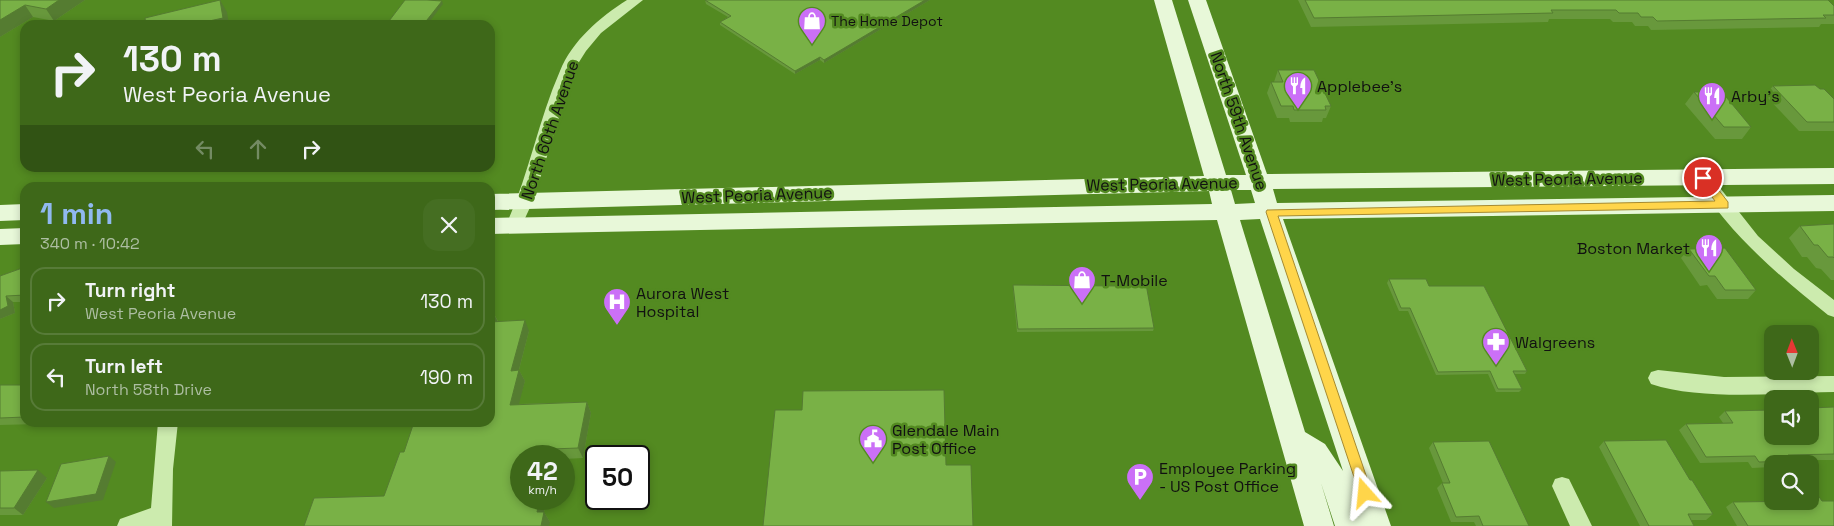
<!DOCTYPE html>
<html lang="en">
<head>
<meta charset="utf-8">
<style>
  body { margin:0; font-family:"Space Grotesk",sans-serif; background:#456e22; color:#f1f3f6; height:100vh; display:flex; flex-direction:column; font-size:19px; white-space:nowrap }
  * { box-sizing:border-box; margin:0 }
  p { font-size:16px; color:#adbea2 }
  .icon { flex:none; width:28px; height:28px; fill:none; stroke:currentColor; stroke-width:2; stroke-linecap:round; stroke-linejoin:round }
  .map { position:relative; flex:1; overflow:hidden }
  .panel { position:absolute; left:20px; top:182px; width:475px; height:245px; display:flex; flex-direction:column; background:#3e6819; border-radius:15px; box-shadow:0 2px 8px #0003 }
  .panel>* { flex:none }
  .guide { position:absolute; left:20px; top:20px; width:475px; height:152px; border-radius:15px; box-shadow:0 2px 8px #0003; background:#3e6819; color:#f1f3f6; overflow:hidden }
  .needle { width:32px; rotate:359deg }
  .buttons { position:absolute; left:1764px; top:325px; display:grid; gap:10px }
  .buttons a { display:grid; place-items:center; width:55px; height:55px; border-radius:10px; background:#3e6819; box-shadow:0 2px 8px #0003; font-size:25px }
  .speed { position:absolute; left:510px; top:445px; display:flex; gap:10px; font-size:25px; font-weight:700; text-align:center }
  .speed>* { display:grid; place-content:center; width:65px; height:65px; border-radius:50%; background:#3e6819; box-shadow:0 2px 8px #0003; line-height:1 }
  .speed small { font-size:12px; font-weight:400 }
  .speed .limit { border:2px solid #111; border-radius:8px; background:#fff; color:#111 }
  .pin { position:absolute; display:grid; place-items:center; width:42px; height:42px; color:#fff; margin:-21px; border:2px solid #fff; border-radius:50%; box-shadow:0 1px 5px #0007 }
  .me { position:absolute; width:55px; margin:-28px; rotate:342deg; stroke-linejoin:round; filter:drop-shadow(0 0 4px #0008) }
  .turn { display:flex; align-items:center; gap:18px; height:105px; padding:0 20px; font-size:22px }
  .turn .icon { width:65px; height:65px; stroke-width:2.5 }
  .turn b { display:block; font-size:35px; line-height:42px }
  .lanes { display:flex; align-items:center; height:48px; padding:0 20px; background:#0003; justify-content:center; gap:25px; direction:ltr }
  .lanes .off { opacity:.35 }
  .round { display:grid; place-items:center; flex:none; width:52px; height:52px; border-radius:15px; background:#456e22 }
  .overview { display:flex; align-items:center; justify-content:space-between; height:85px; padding:0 20px }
  h1 { font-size:30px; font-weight:600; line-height:38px; color:#90b9f0 }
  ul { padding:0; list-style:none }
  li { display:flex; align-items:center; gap:15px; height:68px; margin:0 10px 8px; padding:0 10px; border:2px solid #577b38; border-radius:15px }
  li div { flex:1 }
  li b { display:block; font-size:19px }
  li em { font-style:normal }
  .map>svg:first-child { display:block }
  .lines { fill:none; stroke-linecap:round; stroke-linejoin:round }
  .minor { fill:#ccebae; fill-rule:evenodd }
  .secondary { fill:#e8f8d9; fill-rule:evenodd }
  .wall { fill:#68983c }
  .shaded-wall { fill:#557c31 }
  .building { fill:#79b146; stroke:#557c31 }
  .route { fill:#ffd54a; stroke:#a68a30 }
  .labels { text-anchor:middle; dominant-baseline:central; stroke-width:5; stroke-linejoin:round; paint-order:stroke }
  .far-poi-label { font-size:14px; fill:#111; stroke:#538a21; text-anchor:start }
  .poi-label { font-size:16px; fill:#111; stroke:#538a21; text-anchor:start }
  .street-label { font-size:16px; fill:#111; stroke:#538a21 }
</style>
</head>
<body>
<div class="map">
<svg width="1834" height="526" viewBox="0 0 1834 526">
  <rect width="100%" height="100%" fill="#538a21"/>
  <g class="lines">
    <path class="minor" d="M627,0H643L601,33L586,51L574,70L533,201L520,229L514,231L508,229L506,225C529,175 538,121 560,71C572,41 600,17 627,0Z
      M1703,172L1709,174L1758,236L1794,269L1834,300V317L1828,315C1778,275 1728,233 1695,178L1697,174Z
      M1658,370L1724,377L1834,376V392C1780,393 1702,401 1651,384L1648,378L1651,372Z
      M158,422H178L173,469L172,526H117L120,519L151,508Z
      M1562,477L1569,479L1592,526H1570L1552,486L1555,479Z"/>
    <path class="secondary" d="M1154,0H1172L1226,175H1246L1188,0H1206L1267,174L1834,168V184L1273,189L1277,203L1834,195V211L1283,219L1391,526H1335L1321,483L1334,526H1304L1217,220L490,234V218L1212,204L1209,191L490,210V194L1204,176ZM1231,190H1251L1255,203L1235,204ZM1260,219L1343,471L1325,444L1305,432L1240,220Z
      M25,204V220L0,221V205Z
      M25,228V244L0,245V229Z"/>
  </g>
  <path class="wall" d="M0,0H85L54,21L33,17L0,37Z
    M705,0H930L824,63L820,60L795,74L720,25V22L728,17L706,4Z
    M1298,0H1828L1834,6V24H1821L1819,27L1651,30L1648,26H1635L1632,22H1613L1610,19H1549L1548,22L1311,27Z
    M1278,70L1331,106L1326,118H1323L1322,122H1290L1289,118H1277L1267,93L1271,82H1274Z
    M1773,86L1820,89L1834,99V131H1799L1765,95Z
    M1694,92L1751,127L1742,139H1715L1685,104Z
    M1834,224V280H1831L1821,269L1816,268L1807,257H1802L1789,238L1800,226Z
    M1689,249L1756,290L1748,299H1717L1707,285L1700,286L1681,258Z
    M25,267V302H13L15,313L0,319V276Z
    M1389,279L1429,286L1527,371L1525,374H1514L1522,389L1519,392H1496L1488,374L1436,375L1408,311H1399L1387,283Z
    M1121,284L1154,328L1153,331L1017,332L1013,288V285L1120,286Z
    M493,312L498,321L529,331L519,370L525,381L518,404L587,402L591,413L583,458L564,459V456H521V499H547L544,512L550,522L384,496L404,452Z
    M0,385H25V422H39L38,424L0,425Z
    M1834,407V460H1792L1793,461L1790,464H1772V467L1752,468L1748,462L1700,463L1679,430L1686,424L1723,423L1719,417L1725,411L1771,410L1772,409V436Z
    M1604,441L1690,480L1713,514L1706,520H1691L1694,526H1640L1599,447Z
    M1433,442L1529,526H1476L1474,522H1451L1437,488L1442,483H1443L1429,448Z
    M0,471L47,478L23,515H0Z
    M1733,502L1834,526H1737L1726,507Z"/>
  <path class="shaded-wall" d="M59,0H85L54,21L46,9Z
    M220,0L227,12L229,25H191Z
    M925,0H930L824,63V60Z
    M442,1L443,4L427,25H423Z
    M25,5L33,17L0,37V20Z
    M820,57V60L795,74V71Z
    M494,62L495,65L490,76V70Z
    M6,296L13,302L15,313L0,319V310Z
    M493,312L498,322H490Z
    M525,320L529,331L516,381L511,371Z
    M519,370L525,381L516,415L510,405Z
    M587,402L591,413L583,458L578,448Z
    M551,449L555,456H549Z
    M109,456L116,462L103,500L54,508L46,502Z
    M38,470L47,478L23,515L14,508Z
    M540,499H547L544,512L550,522L549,526H541L537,512Z"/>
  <path class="building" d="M0,0H59L46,9L25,5L0,20Z
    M220,0L223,18L191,25H146L145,18Z
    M405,0H427L442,1L423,25H386Z
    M705,0H925L824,60L820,57L795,71L720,22L731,16Z
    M1305,0H1828L1834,6V15H1823L1826,18L1657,21L1653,17H1641L1638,13H1619L1616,10H1551L1553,13L1314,18Z
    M490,62H494L490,70Z
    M1278,70H1314L1331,106H1325L1326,110H1294L1293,106H1281L1271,82H1283Z
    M1815,85L1820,89H1824L1834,99V122H1807L1773,86Z
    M1694,92H1722L1751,127H1724Z
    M1834,224V258L1833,257H1828L1818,245H1814L1800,226Z
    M1725,248L1756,290H1725L1715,276H1709L1689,249Z
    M25,267V295L6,296L8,306L0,310V276Z
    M1389,279H1426L1429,286H1484L1527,371H1513L1522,389H1498L1490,371L1438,372L1410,308H1401Z
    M1121,284H1146L1154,328L1018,329L1013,285L1121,286Z
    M490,312H493L490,321Z
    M525,320L511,371L519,370L510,405L587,402L578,448L551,449L549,456H521V499H540L537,512H544L541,526H304L314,498L384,496L400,452H404L414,422H490V322Z
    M0,385H25V417L0,418Z
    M944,390L946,465H971L973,526H763L775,410H802L803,391Z
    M1834,407V454L1788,455L1793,461L1759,462L1755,456L1706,457L1686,424L1733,423L1725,411L1772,410V436H1810V408Z
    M1666,440L1690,480H1692L1713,514H1688L1694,526H1648H1649L1604,441Z
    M1489,441L1529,526H1483L1479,516L1456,517L1442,483H1450L1433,442Z
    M109,456L96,494L46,502L61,464Z
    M38,470L14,508H0V471Z
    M1810,494H1817L1822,501H1834V526H1748L1733,502L1810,501Z"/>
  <path class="route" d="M1703,174L1707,175L1728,202V208L1278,216L1372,493L1370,498L1365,499L1361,498L1266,212L1267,210L1715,201L1698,178Z"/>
  <defs>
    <symbol id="shop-pin" viewBox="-11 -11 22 30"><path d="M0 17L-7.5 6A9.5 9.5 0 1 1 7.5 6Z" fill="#cb70f7" stroke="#538a21"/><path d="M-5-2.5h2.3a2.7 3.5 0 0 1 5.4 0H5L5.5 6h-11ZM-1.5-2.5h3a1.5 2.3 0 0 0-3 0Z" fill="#fff"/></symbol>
    <symbol id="restaurant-pin" viewBox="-11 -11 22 30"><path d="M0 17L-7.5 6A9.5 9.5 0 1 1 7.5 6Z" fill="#cb70f7" stroke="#538a21"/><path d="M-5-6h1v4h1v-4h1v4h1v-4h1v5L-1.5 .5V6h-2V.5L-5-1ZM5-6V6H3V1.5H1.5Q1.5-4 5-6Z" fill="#fff"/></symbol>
    <symbol id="hospital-pin" viewBox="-11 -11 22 30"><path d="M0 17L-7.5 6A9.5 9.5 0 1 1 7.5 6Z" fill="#cb70f7" stroke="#538a21"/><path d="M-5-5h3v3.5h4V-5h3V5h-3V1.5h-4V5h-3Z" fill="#fff"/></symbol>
    <symbol id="pharmacy-pin" viewBox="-11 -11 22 30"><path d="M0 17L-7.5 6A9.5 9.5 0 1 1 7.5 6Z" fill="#cb70f7" stroke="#538a21"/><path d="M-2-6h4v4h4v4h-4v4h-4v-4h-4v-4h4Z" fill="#fff"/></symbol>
    <symbol id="civic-pin" viewBox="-11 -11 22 30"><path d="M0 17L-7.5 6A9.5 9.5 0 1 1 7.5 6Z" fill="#cb70f7" stroke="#538a21"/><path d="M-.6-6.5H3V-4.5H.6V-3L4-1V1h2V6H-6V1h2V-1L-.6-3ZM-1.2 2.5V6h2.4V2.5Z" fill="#fff"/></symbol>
    <symbol id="parking-pin" viewBox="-11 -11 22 30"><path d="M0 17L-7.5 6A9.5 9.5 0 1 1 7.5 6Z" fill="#cb70f7" stroke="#538a21"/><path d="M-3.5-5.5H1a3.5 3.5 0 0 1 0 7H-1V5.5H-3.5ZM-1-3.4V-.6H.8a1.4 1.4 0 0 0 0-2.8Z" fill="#fff"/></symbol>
  </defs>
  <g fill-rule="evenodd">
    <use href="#shop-pin" x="796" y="5" width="32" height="43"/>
    <use href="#restaurant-pin" x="1282" y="70" width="32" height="43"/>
    <use href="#restaurant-pin" x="1696" y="80" width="32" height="43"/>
    <use href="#restaurant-pin" x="1693" y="232" width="32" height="43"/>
    <use href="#shop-pin" x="1066" y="264" width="32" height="43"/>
    <use href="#hospital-pin" x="601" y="286" width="32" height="43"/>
    <use href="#pharmacy-pin" x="1480" y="326" width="32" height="43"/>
    <use href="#civic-pin" x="857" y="423" width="32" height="43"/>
    <use href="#parking-pin" x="1124" y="461" width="32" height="43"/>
  </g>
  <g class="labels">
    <g class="far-poi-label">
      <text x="831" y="21">The Home Depot</text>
    </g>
    <g class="poi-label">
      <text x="1317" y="86">Applebee's</text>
      <text x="1731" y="96">Arby's</text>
      <text x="1690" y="248" text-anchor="end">Boston Market</text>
      <text x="1101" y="280">T-Mobile</text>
      <text x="636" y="293">Aurora West<tspan x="636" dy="18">Hospital</tspan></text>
      <text x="1515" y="342">Walgreens</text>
      <text x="892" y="430">Glendale Main<tspan x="892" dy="18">Post Office</tspan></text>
      <text x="1159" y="468">Employee Parking<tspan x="1159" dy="18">- US Post Office</tspan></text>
    </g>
    <g class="street-label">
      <text transform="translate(1239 121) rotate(71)">North 59th Avenue</text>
      <text transform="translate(550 130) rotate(-71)">North 60th Avenue</text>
      <text transform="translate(1567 179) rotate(-1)">West Peoria Avenue</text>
      <text transform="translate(1162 184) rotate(-1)">West Peoria Avenue</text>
      <text transform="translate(757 195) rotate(-2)">West Peoria Avenue</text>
    </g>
  </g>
</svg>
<div class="buttons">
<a><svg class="needle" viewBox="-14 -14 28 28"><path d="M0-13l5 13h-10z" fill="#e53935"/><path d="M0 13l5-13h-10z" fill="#adbea2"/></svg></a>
<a><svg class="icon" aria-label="sound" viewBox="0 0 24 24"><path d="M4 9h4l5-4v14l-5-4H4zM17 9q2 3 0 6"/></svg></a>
<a><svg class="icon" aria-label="search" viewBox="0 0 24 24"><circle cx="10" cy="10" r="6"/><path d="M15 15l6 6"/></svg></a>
</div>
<div class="speed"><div>42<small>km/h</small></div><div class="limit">50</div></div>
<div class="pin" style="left:1703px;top:178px;background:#d93025"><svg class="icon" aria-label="arrive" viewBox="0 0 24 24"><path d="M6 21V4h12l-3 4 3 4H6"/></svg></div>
<svg class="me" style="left:1365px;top:493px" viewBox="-20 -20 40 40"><path d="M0-17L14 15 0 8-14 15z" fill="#ffd54a" stroke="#fff" stroke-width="4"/></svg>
<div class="guide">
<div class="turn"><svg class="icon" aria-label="right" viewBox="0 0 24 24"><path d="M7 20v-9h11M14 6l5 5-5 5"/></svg><div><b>130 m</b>West Peoria Avenue</div></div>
<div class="lanes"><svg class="icon off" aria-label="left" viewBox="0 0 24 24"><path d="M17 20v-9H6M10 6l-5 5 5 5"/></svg><svg class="icon off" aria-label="ahead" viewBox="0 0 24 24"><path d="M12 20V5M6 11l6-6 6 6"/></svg><svg class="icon" aria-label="right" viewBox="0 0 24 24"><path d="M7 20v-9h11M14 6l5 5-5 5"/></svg></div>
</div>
<section class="panel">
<div class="overview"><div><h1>1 min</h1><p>340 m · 10:42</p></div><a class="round"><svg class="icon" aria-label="close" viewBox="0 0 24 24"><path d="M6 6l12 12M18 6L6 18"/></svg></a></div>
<ul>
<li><svg class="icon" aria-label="right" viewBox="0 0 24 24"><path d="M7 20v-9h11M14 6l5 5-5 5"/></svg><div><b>Turn right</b><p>West Peoria Avenue</p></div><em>130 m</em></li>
<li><svg class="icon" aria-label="left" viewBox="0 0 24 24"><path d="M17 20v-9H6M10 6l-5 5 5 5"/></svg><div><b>Turn left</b><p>North 58th Drive</p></div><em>190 m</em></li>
</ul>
</section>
</div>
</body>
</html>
